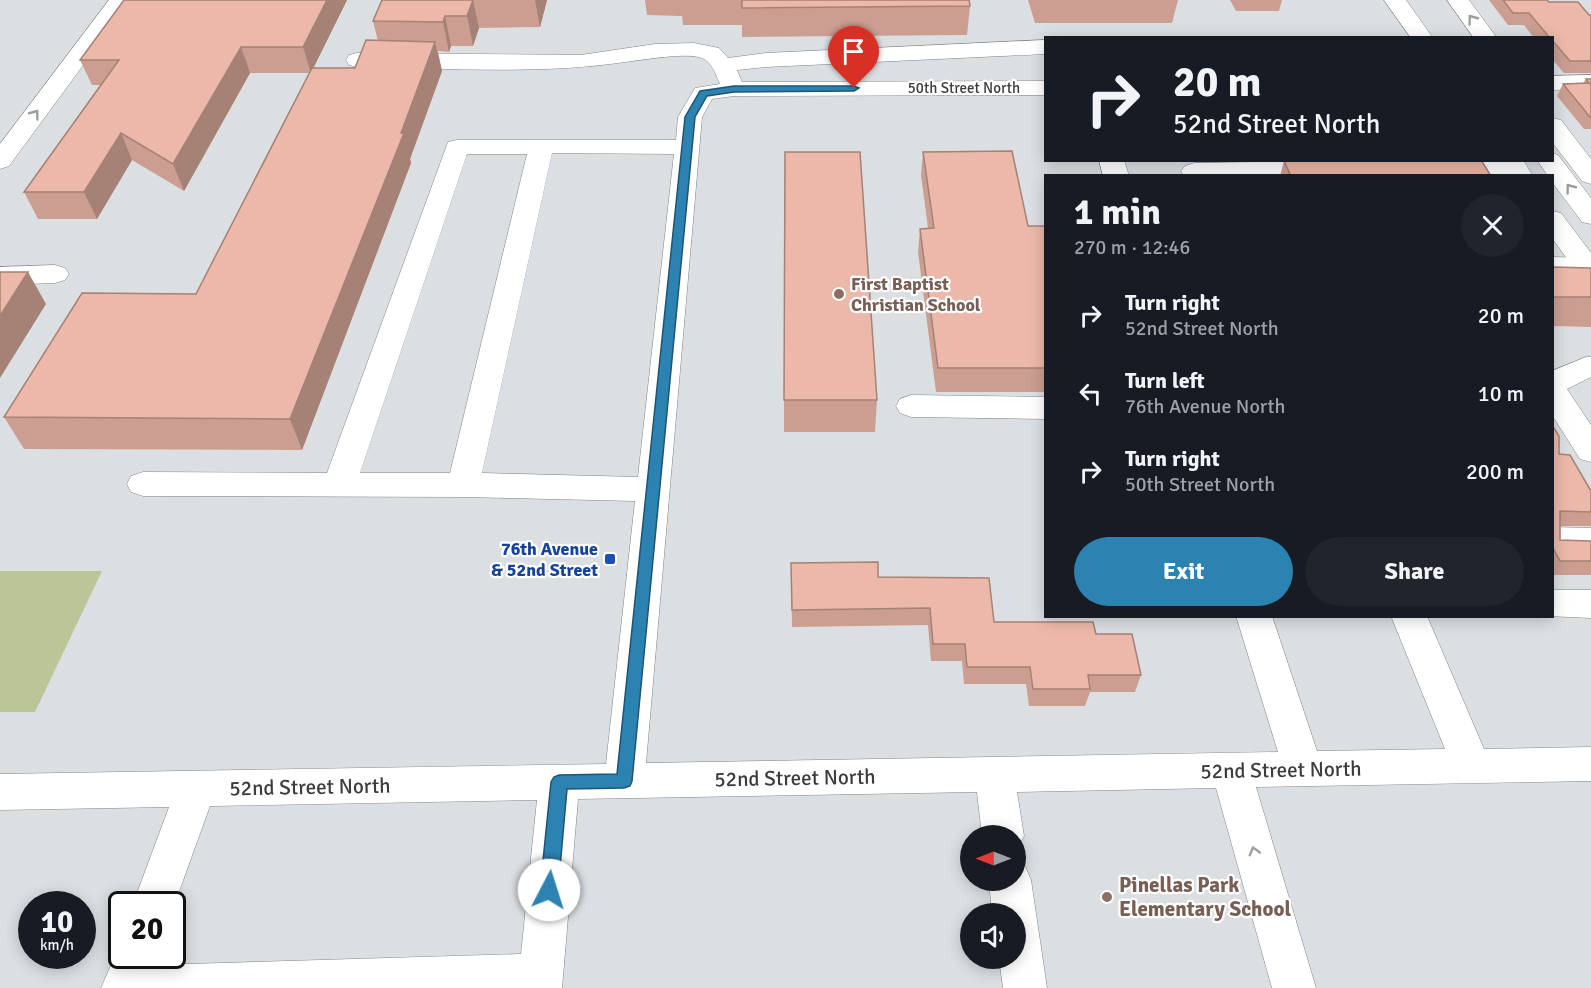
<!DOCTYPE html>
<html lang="en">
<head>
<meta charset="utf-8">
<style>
  body { margin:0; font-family:Signika,sans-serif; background:#20242c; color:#f1f3f6; height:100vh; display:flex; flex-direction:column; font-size:22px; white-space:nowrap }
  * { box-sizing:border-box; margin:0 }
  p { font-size:20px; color:#9ea1a6 }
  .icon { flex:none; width:33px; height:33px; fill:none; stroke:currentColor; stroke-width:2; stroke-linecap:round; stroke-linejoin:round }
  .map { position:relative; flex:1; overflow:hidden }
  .sheet { position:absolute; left:1044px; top:174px; width:510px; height:444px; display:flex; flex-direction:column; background:#171b24; border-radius:0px; box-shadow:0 3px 15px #0003 }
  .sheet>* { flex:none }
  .banner { position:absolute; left:1044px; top:36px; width:510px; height:126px; border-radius:0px; box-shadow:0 3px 15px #0003; background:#171b24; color:#f1f3f6; overflow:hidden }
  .needle { width:39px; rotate:270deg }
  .controls { position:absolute; left:960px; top:825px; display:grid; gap:12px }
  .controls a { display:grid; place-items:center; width:66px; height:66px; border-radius:50%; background:#171b24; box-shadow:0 3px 15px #0003; font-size:30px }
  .speed { position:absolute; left:18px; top:891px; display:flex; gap:12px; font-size:30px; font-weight:700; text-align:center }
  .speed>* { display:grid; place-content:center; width:78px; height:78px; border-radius:50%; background:#171b24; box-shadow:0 3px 15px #0003; line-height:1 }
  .speed small { font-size:15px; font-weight:400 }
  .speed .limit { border:3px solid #111; border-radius:9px; background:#fff; color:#111 }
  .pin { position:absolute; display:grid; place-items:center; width:51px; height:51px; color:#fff; margin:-62px -26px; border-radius:50% 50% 50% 0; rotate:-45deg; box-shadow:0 0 6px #0007 }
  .pin .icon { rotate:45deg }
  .me { position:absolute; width:66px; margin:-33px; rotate:5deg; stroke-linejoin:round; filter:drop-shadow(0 0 4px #0008) }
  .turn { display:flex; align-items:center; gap:21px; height:126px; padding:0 30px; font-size:27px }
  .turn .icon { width:78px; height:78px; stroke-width:2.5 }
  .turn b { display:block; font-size:42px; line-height:51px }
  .round { display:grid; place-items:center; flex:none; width:63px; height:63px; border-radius:32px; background:#20242c }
  .summary { display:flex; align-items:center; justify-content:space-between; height:102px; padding:0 30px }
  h1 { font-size:36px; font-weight:800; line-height:45px }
  .cta { display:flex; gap:12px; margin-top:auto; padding:12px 30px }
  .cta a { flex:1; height:69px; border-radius:36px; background:#2c83b2; color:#fff; font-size:24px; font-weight:800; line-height:69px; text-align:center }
  .cta a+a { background:#20242c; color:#f1f3f6 }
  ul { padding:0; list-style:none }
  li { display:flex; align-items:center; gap:18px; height:78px; padding:0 30px }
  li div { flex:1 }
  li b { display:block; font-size:22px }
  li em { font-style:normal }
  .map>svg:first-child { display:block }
  .green { fill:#bcc597 }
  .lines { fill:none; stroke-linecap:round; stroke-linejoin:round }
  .minor-casing { stroke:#808487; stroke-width:1 }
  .major-casing { stroke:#808487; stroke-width:1 }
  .minor { fill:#fff; fill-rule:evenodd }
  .major { fill:#fff; fill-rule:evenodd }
  .wall { fill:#cb9e91 }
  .shaded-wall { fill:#a58176 }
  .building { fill:#ecb8a9; stroke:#a58176; stroke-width:1.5 }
  .oneway { stroke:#9c9e9e }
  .route { fill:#2c83b2; stroke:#1d5574; stroke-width:1.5 }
  .education-dot { fill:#8d6e63; stroke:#fff; stroke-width:2 }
  .transit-dot { fill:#1a4fb4; stroke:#fff; stroke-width:2 }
  .labels { text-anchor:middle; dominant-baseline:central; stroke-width:4.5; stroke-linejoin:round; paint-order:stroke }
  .far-street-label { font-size:15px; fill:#3a3c3d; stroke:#fff }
  .education-label { font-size:18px; font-weight:bold; fill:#785e54; stroke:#fff; text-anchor:start }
  .transit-label { font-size:18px; font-weight:bold; fill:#164399; stroke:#fff; text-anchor:end }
  .near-street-label { font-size:21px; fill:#3a3c3d; stroke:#fff }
  .near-education-label { font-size:21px; font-weight:bold; fill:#785e54; stroke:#fff; text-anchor:start }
</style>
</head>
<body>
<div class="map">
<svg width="1591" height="988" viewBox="0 0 1591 988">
  <rect width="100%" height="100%" fill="#dbdfe2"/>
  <path class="green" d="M0,571H102L35,712H0Z"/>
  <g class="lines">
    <defs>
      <path id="minor" d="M109,0H131L9,166L0,169V144Z
        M1046,40V54L766,67L737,70L742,82L1046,81V95L734,96L712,99L702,117L646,763L1278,752L1236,616H1272L1317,751L1445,749L1391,616H1427L1484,749L1591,747V781L1256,787L1316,988H1272L1216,788L1017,792L1024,836L1016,850V836H982L977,792L578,799L562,988H101L122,940V956H157L154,965L521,954L537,800L210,806L172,911V904H133L169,807L0,810V774L606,764L635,501L463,497L143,496L131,492L127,484L131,476L143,472L327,473L448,142L457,140H676L678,117L695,88L720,84C716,75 712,62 702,58C687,52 643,60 625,62C538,75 446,68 357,67L349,65L346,60L349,55L357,53L581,55L655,44L694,43L719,48L728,58L766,53ZM552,153L674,154L638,477L482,473ZM467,154H527L450,473H360Z
        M1591,75V89L1552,90V76Z
        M1099,160H1124L1129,176H1103Z
        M1439,160H1522L1527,166L1523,171L1514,174L1439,176L1430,173L1426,168L1430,163Z
        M1327,161L1336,164L1340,169L1336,174L1184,176L1181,171L1185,166L1194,163Z
        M1552,257L1591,258V272L1552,273Z
        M55,265L65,268L69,274L65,280L55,283L0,285V267Z
        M1586,357H1591V377L1567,389L1591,425V462L1580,459L1552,415V371Z
        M911,395L1046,397V419L911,417L900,413L896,406L900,399Z
        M1552,527L1591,528V554L1552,553Z
        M1552,590H1591V618L1547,616H1552Z
        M1016,862L1025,866L1031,880L1047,988H1003L999,958H1016V914H992L989,880H1016Z"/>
      <path id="major" d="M1384,0H1406L1433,38H1411Z
        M1447,0H1469L1497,38H1474Z
        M1552,118L1561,120L1591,159V184L1582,181L1552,142Z
        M1552,153L1558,155L1591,198V224L1582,222L1552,182V176H1548L1537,160H1552Z
        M1498,160H1523L1533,176H1508Z
        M1552,211L1561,213L1591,253V280L1581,278L1552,238Z"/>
    </defs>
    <use href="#minor" class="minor-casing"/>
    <use href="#major" class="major-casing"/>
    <use href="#minor" class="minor"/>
    <use href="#major" class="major"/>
  </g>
  <path class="wall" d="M347,0L313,68H355L378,41L373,21L382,0H613H547L540,27L479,28L473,46H451L449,52L438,51L442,71L410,159L411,163L302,450L24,449L4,417L196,294L310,73H250L184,191L132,160L97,219H38L24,192L100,85H92L80,60Z
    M645,0H969L970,6L967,35L742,37V25H683L682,16L647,15Z
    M1028,0H1178L1172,23H1035Z
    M1230,0H1282L1279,11H1236Z
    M1489,0H1547L1549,2L1591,15V73H1564L1552,59V38H1534L1524,25H1508Z
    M1586,79H1591V129H1584L1557,96L1563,84L1583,83Z
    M923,152L1028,226H1046V392H936L918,252L920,229L928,228L921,175Z
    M1284,161L1491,176H1280Z
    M1552,267L1591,268V327L1552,326Z
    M784,400H877L875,432H784Z
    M1552,425L1559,454L1591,491V526H1560V540L1591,541V575H1552Z
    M791,563L878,577L994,622L1096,634L1141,675L1135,692H1090L1085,706H1029L1026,684H964L962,661H931L928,625L792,627Z"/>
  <path class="shaded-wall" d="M327,0H347L311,73L303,47Z
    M473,0L479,28L473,46L467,16Z
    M535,0H547L540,27Z
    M445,16L451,46L449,52L443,22Z
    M435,42L442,71L410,159L411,163L302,450L290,419Z
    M241,47L250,73L184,191L173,164Z
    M121,133L132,160L97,219L84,192Z
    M28,272L46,304L0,378V316Z"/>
  <path class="building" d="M124,0H327L303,47H241L173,164L121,133L84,192H24L119,60H80Z
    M382,0H473L467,16H445L443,22L373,21Z
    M742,0H969L970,6L742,8Z
    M1503,0H1547L1549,2H1578L1589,15H1591V61H1570L1552,40V38H1550L1529,13H1513Z
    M366,40L435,42L401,133H404L290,419L4,417L82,293L196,294L312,68H355Z
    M1586,79H1591V117H1590L1563,84L1589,83Z
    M1012,151L1028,226H1046V368H938L920,229L934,228L923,152Z
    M785,152H860L877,400H784Z
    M1385,160H1481L1491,176H1291L1284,161Z
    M1552,267L1591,268V297H1552Z
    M0,272H28L0,316Z
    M1552,425L1559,436V454L1570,455L1591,491V512L1560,511V540L1591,541V561H1560L1552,546Z
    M878,562V577L989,578L994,622H1093L1096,634H1132L1141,675H1088L1090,689H1033L1030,667H967L965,644H933L930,608L792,610L791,563Z"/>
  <defs><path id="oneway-chevron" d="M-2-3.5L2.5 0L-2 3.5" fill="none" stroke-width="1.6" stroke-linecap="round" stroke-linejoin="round" transform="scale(1.5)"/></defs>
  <g class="oneway">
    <use href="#oneway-chevron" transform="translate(1472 19) rotate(-127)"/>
    <use href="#oneway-chevron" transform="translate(35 114) rotate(-53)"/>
    <use href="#oneway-chevron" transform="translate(1570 188) rotate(-127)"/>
    <use href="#oneway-chevron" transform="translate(1254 851) rotate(-106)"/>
  </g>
  <path class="route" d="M734,86H854L859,88L854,91L734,92L707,96L695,117L632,781L630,786L624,788L567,789L558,890L555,895L549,898L543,895L540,890L551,782L554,777L559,775L617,774L685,117L700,91Z"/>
  <g class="education-dot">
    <circle cx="839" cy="294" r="6"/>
    <circle cx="1107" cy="897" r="6"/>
  </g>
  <rect class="transit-dot" x="604" y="553" width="12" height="12" rx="3"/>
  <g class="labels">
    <g class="far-street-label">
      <text x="964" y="88">50th Street North</text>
    </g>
    <g class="education-label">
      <text x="851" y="284">First Baptist<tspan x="851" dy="21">Christian School</tspan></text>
    </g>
    <g class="transit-label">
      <text x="598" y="549">76th Avenue<tspan x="598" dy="21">&amp; 52nd Street</tspan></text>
    </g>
    <g class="near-street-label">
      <text transform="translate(1281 770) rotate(-1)">52nd Street North</text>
      <text transform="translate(795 778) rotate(-1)">52nd Street North</text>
      <text transform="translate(310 787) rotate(-1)">52nd Street North</text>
    </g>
    <g class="near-education-label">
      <text x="1119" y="885">Pinellas Park<tspan x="1119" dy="24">Elementary School</tspan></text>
    </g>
  </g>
</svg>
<div class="controls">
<a><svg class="needle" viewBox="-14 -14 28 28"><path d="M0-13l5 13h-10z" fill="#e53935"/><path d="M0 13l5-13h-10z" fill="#9ea1a6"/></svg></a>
<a><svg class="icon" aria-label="sound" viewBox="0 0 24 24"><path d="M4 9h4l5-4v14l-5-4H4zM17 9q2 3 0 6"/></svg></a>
</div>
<div class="speed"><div>10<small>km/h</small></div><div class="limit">20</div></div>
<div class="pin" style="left:854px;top:88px;background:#d93025"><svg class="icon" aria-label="arrive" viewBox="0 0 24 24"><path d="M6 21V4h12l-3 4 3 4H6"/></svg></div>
<svg class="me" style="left:549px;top:890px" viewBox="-20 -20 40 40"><circle r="19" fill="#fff"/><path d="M0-13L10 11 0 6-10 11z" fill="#2c83b2"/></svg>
<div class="banner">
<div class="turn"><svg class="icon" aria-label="right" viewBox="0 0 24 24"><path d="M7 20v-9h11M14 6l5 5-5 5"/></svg><div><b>20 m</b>52nd Street North</div></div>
</div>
<section class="sheet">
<div class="summary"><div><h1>1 min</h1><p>270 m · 12:46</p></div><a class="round"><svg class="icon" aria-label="close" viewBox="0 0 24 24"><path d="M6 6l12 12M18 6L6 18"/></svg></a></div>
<ul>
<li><svg class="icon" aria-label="right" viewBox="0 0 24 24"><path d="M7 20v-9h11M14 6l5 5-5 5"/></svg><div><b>Turn right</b><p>52nd Street North</p></div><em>20 m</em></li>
<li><svg class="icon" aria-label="left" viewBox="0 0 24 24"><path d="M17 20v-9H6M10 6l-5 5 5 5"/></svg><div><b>Turn left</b><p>76th Avenue North</p></div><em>10 m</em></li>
<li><svg class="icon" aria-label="right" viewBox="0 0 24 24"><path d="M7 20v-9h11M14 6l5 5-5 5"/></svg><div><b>Turn right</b><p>50th Street North</p></div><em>200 m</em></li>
</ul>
<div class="cta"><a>Exit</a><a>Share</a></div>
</section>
</div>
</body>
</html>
